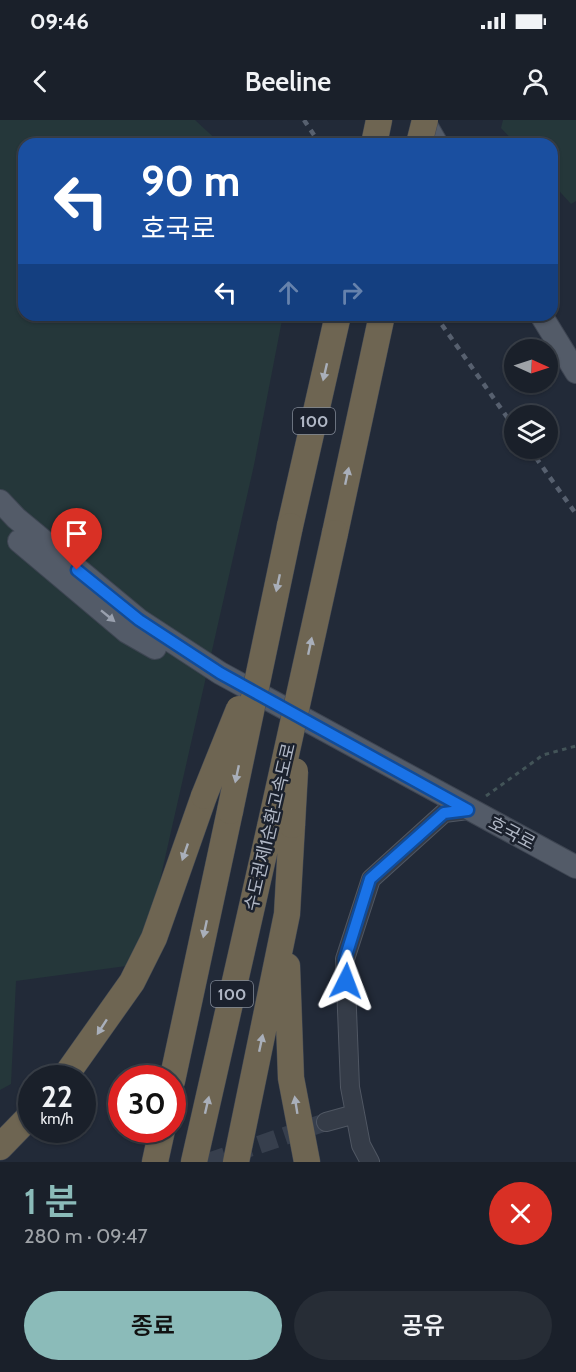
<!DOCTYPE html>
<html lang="ko">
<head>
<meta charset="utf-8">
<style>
  body { margin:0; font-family:Cabin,"Noto Sans KR",sans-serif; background:#272d36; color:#f1f3f6; height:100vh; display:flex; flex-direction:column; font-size:22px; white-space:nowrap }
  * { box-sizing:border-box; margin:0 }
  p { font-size:20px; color:#9fa3a8 }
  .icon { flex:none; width:33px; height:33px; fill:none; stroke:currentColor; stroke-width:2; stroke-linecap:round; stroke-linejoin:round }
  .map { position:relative; height:1042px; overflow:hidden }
  .sheet { display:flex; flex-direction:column; background:#1a202a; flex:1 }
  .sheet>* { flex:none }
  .hud { position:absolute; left:18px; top:18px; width:540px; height:183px; border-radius:18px; box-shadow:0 2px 4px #0004,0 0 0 2px #383e47; background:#1a4fa0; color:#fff; overflow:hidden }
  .needle { width:39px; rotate:93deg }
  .fabs { position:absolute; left:504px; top:219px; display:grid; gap:12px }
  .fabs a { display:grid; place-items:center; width:54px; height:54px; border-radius:50%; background:#1a202a; box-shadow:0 2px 4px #0004,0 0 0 2px #383e47; font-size:30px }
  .speed { position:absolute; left:18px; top:945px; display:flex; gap:12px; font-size:30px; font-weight:700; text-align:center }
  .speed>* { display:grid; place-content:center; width:78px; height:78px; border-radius:50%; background:#1a202a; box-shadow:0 2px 4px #0004,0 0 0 2px #383e47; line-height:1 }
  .speed small { font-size:15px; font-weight:400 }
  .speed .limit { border:9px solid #d22; background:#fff; color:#111 }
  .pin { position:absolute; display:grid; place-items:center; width:51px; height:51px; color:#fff; margin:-62px -26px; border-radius:50% 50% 50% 0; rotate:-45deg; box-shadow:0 0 6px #0007 }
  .pin .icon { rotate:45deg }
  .me { position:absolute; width:66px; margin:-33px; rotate:3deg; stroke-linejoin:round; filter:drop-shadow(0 0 4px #0008) }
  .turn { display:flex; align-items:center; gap:21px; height:126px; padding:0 24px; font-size:27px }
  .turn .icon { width:78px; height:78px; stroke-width:2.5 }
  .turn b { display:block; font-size:42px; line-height:51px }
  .lanes { display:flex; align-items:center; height:57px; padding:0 24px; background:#0003; justify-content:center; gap:30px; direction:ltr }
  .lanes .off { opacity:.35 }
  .round { display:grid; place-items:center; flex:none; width:63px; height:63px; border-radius:32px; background:#272d36 }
  .overview { display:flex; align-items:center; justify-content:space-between; height:102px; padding:0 24px }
  h1 { font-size:36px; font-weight:600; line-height:45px; color:#8bbbb9 }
  .button { display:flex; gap:12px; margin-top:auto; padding:12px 24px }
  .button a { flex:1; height:69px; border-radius:36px; background:#8bbbb9; color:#111; font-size:24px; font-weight:600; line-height:69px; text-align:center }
  .button a+a { background:#272d36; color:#f1f3f6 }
  .status { display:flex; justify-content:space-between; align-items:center; height:42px; padding:0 30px; background:#1a202a; direction:ltr }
  .status svg { height:16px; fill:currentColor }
  header { display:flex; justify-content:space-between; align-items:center; height:78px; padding:0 24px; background:#1a202a; font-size:27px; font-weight:600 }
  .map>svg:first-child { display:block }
  .green { fill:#25373a }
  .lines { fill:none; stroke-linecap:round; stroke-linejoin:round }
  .minor-tunnel { stroke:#373f4d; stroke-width:18; stroke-dasharray:18 9; stroke-linecap:butt }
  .minor-casing { stroke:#505763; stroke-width:20 }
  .major-casing { stroke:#3e4552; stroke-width:24 }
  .highway-casing { stroke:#404753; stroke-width:27 }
  .path { stroke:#435458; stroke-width:3; stroke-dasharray:4.5 4.5; stroke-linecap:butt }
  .minor { stroke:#353c48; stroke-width:18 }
  .major { stroke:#535b68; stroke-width:22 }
  .highway { stroke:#6e6552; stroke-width:26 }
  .rail { stroke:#57606f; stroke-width:4.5; stroke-dasharray:6 6; stroke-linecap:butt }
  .highway-bridge-casing { stroke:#404753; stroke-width:27; stroke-linecap:butt }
  .highway-bridge { stroke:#6e6552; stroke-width:26 }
  .oneway { fill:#a9afba }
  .oneway2 { fill:#99a0ae }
  .route-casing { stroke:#114b97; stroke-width:15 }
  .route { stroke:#1a73e8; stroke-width:10 }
  .labels { text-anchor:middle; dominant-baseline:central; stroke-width:5; stroke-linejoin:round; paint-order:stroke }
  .shield { fill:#1b212d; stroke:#838a97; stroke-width:1.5 }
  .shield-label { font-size:16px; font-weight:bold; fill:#b0b7c5 }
  .street-label { font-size:18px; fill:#b0b7c5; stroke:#1b212d }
</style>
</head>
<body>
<div class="status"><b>09:46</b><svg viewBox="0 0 49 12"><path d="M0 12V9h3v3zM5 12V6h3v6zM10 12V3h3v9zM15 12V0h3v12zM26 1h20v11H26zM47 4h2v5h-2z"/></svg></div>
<header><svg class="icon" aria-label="back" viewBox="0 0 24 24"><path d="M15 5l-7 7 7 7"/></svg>Beeline<svg class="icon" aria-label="person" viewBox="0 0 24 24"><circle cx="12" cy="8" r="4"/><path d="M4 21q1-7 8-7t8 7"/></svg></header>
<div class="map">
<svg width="576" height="1042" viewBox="0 0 576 1042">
  <rect width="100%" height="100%" fill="#222a38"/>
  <path class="green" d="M0,0H195L221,24H24V195H283L254,345L141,844L16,861L11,964L0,970Z
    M503,0H576V81L571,84L552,63V24H516L501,8Z"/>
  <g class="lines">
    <path class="minor-tunnel" d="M208,1042L326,1002"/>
    <defs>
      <path id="minor" d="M326,1002L355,994
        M370,1042L361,1025L350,967L345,839L371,759L444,693L468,690"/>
      <path id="major" d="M423,0L437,24
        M541,195L576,252
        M0,381L16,398L139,500L220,553L576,747
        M19,421L127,512L155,528"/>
      <path id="highway" d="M374,24L379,0
        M290,406L338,195
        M335,413L382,195
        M287,846L291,958L307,1042
        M64,958L132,862L154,818L204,676
        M172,961L230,691
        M0,1027L32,994
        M155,1042L162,1010
        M194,1042L270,707
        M236,1042L287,794L292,705"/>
    </defs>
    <use href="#minor" class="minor-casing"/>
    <use href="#major" class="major-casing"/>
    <use href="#highway" class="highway-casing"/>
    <path class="path" d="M486,676L543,635L576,626"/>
    <use href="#minor" class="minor"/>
    <use href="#major" class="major"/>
    <use href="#highway" class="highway"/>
    <path class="rail" d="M304,0L320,24
      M435,195L514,307
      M529,328L576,394"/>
    <defs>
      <path id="highway-bridge" d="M419,24L425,0
        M204,676L239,589
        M230,691L290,406
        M292,705L295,651
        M270,707L335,413"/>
    </defs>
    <use href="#highway-bridge" class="highway-bridge-casing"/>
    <use href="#highway-bridge" class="highway-bridge"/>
  </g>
  <defs><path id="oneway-solid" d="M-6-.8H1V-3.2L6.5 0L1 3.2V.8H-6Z" transform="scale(1.5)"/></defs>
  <g class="oneway">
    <use href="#oneway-solid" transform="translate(325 252) rotate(103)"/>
    <use href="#oneway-solid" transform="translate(347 356) rotate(-78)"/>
    <use href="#oneway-solid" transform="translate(278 463) rotate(102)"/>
    <use href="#oneway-solid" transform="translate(310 526) rotate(-78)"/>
    <use href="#oneway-solid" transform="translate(237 654) rotate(102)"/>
    <use href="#oneway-solid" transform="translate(185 732) rotate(109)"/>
    <use href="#oneway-solid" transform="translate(205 809) rotate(102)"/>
    <use href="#oneway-solid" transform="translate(102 907) rotate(123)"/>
    <use href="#oneway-solid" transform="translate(261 923) rotate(-78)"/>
    <use href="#oneway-solid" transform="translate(207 985) rotate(-77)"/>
    <use href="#oneway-solid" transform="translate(296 985) rotate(-99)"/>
  </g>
  <use class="oneway2" href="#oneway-solid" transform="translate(108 496) rotate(39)"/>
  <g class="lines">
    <defs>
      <path id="route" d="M77,450L139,500L220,553L468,690L444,693L370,759L345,839L346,861"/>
    </defs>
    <use href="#route" class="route-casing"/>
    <use href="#route" class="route"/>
  </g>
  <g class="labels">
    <g class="shield">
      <rect x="293" y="288" width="42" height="26" rx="4.5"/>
      <rect x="211" y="861" width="42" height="26" rx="4.5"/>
    </g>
    <g class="shield-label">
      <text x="314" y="301">100</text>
      <text x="232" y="874">100</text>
    </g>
    <g class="street-label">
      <text transform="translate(270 707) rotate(-77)">수도권제1순환고속도로</text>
      <text transform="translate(512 713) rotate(28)">호국로</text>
    </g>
  </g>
</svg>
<div class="fabs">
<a><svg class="needle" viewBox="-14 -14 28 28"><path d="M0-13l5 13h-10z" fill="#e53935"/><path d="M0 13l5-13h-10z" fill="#9fa3a8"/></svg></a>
<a><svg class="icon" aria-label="layers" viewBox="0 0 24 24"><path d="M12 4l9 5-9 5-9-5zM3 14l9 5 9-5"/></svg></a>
</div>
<div class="speed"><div>22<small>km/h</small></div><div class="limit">30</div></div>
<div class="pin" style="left:77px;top:450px;background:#d93025"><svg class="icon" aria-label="arrive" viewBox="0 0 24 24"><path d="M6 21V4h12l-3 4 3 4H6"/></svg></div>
<svg class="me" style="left:346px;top:861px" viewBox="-20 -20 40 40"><path d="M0-17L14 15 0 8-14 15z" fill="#1a73e8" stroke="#fff" stroke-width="4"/></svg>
<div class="hud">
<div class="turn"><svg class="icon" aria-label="left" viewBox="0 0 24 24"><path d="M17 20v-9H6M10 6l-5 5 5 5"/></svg><div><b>90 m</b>호국로</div></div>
<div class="lanes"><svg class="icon" aria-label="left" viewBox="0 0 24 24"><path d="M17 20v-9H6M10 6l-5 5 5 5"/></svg><svg class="icon off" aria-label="ahead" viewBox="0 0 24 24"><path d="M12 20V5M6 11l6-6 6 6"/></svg><svg class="icon off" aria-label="right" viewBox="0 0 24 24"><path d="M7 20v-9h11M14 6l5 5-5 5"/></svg></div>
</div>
</div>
<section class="sheet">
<div class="overview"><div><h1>1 분</h1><p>280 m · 09:47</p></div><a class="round" style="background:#d93025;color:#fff"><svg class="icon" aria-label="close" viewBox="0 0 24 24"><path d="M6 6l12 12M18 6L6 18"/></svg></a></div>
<div class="button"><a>종료</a><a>공유</a></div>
</section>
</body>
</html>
